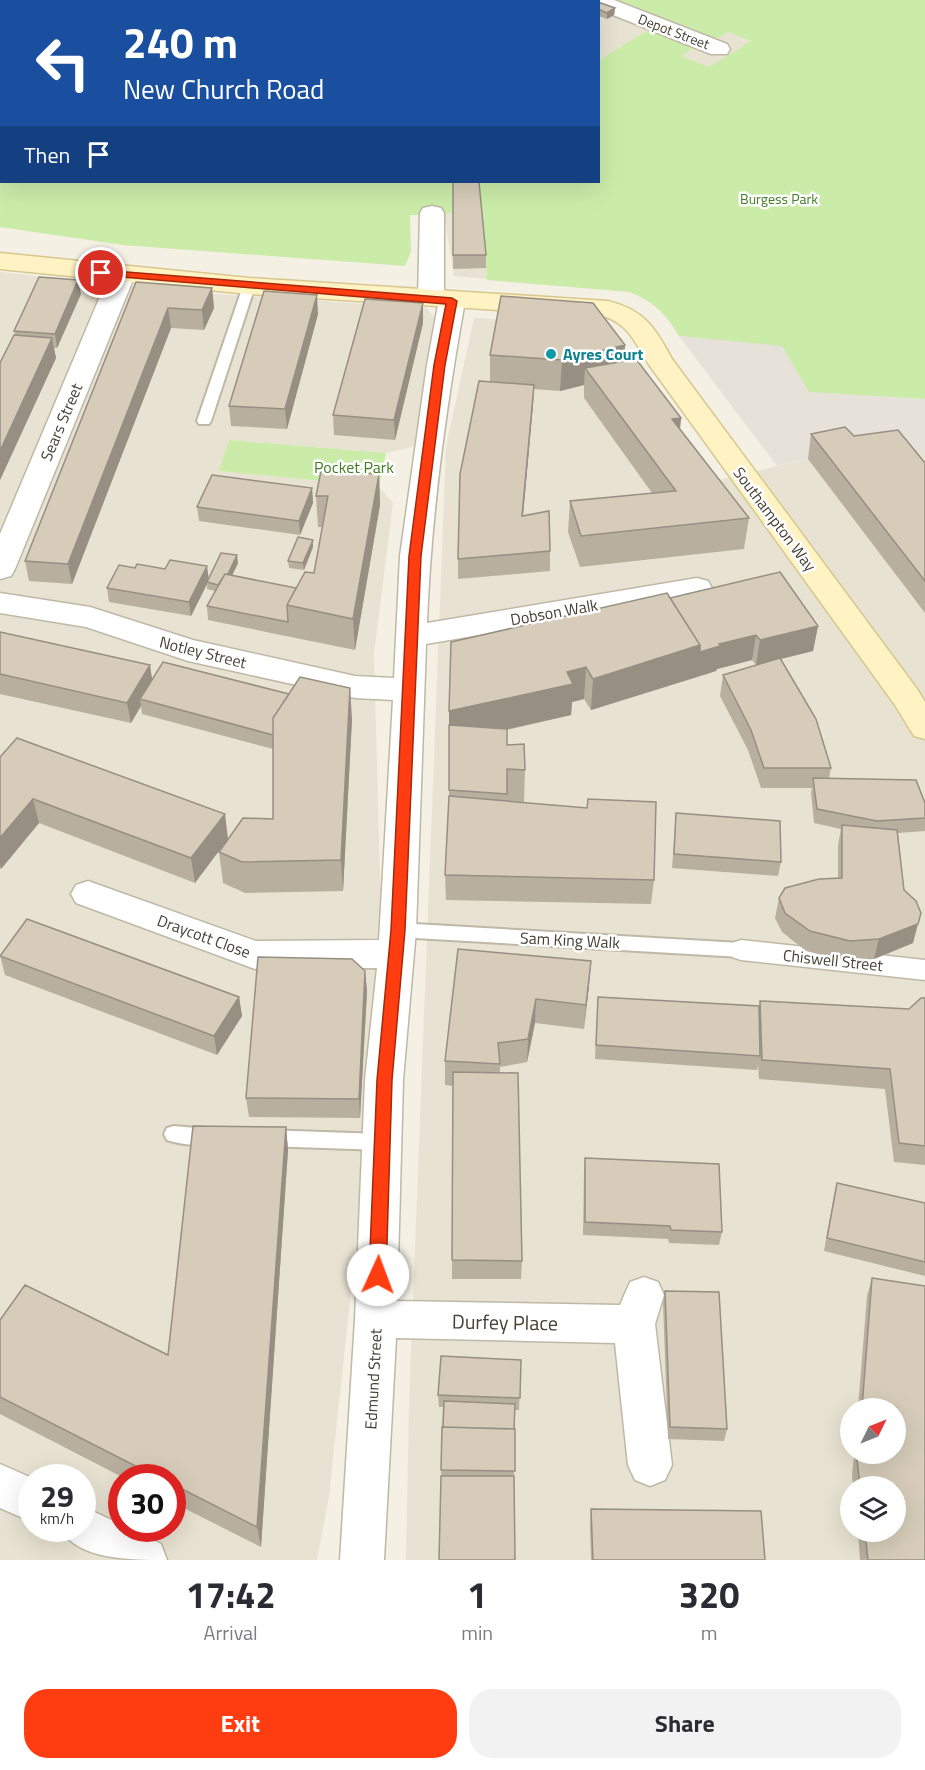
<!DOCTYPE html>
<html lang="en">
<head>
<meta charset="utf-8">
<style>
  body { margin:0; font-family:"Titillium Web",sans-serif; background:#f2f2f3; color:#2b2b33; height:100vh; display:flex; flex-direction:column; font-size:22px; white-space:nowrap }
  * { box-sizing:border-box; margin:0 }
  p { font-size:20px; color:#7c7c81 }
  .icon { flex:none; width:33px; height:33px; fill:none; stroke:currentColor; stroke-width:2; stroke-linecap:round; stroke-linejoin:round }
  .map { position:relative; height:1560px; overflow:hidden }
  .panel { display:flex; flex-direction:column; background:#fff; flex:1 }
  .panel>* { flex:none }
  .top-card { position:absolute; left:0px; top:0px; width:600px; height:183px; box-shadow:0 6px 24px #0002; background:#1a4fa0; color:#fff; overflow:hidden }
  .needle { width:39px; rotate:47deg }
  .fabs { position:absolute; left:840px; top:1398px; display:grid; gap:12px }
  .fabs a { display:grid; place-items:center; width:66px; height:66px; border-radius:50%; background:#fff; box-shadow:0 6px 24px #0002; font-size:30px }
  .speed { position:absolute; left:18px; top:1464px; display:flex; gap:12px; font-size:30px; font-weight:700; text-align:center }
  .speed>* { display:grid; place-content:center; width:78px; height:78px; border-radius:50%; background:#fff; box-shadow:0 6px 24px #0002; line-height:1 }
  .speed small { font-size:15px; font-weight:400 }
  .speed .limit { border:9px solid #d22; background:#fff; color:#111 }
  .pin { position:absolute; display:grid; place-items:center; width:51px; height:51px; color:#fff; margin:-26px; border:3px solid #fff; border-radius:50%; box-shadow:0 2px 6px #0007 }
  .me { position:absolute; width:66px; margin:-33px; rotate:2deg; stroke-linejoin:round; filter:drop-shadow(0 0 4px #0008) }
  .turn { display:flex; align-items:center; gap:21px; height:126px; padding:0 24px; font-size:27px }
  .turn .icon { width:78px; height:78px; stroke-width:2.5 }
  .turn b { display:block; font-size:42px; line-height:51px }
  .then { display:flex; align-items:center; height:57px; padding:0 24px; background:#0003; gap:12px; font-size:22px }
  .eta { display:flex; justify-content:space-evenly; align-items:center; height:102px; text-align:center }
  .eta b { font-size:36px; font-weight:700; line-height:42px }
  .button { display:flex; gap:12px; margin-top:auto; padding:12px 24px }
  .button a { flex:1; height:69px; border-radius:24px; background:#ff3d10; color:#fff; font-size:24px; font-weight:700; line-height:69px; text-align:center }
  .button a+a { background:#f2f2f3; color:#2b2b33 }
  .map>svg:first-child { display:block }
  .residential { fill:#e8e2d2; fill-rule:evenodd }
  .industrial { fill:#e6e1d9 }
  .green { fill:#cbeca9 }
  .lines { fill:none; stroke-linecap:round; stroke-linejoin:round }
  .service-casing { stroke:#c0b8a6; stroke-width:4 }
  .pedestrian-casing { stroke:#c0b8a6; stroke-width:3 }
  .minor-casing { stroke:#c0b8a6; stroke-width:3 }
  .secondary-casing { stroke:#d7c790; stroke-width:3 }
  .service { fill:#fff; fill-rule:evenodd }
  .pedestrian { fill:#fff; fill-rule:evenodd }
  .minor { fill:#fff; fill-rule:evenodd }
  .secondary { fill:#fff3c3; fill-rule:evenodd }
  .wall { fill:#b8af9f }
  .shaded-wall { fill:#968f82 }
  .building { fill:#d6ccb9; stroke:#968f82; stroke-width:1.5 }
  .route { fill:#ff3d10; stroke:#a6280a; stroke-width:1.5 }
  .culture-dot { fill:#0f9aa8; stroke:#fff; stroke-width:2 }
  .labels { text-anchor:middle; dominant-baseline:central; stroke-width:5; stroke-linejoin:round; paint-order:stroke }
  .far-street-label { font-size:14px; fill:#464034; stroke:#fff }
  .far-park-label { font-size:14px; fill:#417d22; stroke:#fff }
  .culture-label { font-size:16px; font-weight:bold; fill:#0d838f; stroke:#fff; text-anchor:start }
  .street-label { font-size:16px; fill:#464034; stroke:#fff }
  .park-label { font-size:16px; fill:#417d22; stroke:#fff }
  .near-street-label { font-size:20px; fill:#464034; stroke:#fff }
</style>
</head>
<body>
<div class="map">
<svg width="925" height="1560" viewBox="0 0 925 1560">
  <rect width="100%" height="100%" fill="#f4f0e4"/>
  <path class="residential" d="M0,0H616L717,39L728,32L751,41L709,68L680,56L693,47L648,30L599,60L598,2H2L1,34Z
    M454,211L486,268L487,279L454,276L444,215Z
    M0,272L200,293L427,308L437,321L416,446L386,453L229,440L220,471L379,487L393,503L374,654L381,915L365,1161L329,1496L317,1560H0ZM32,1478H82V1528H32ZM122,1478H172V1528H122Z
    M474,318L601,325L714,481L843,451L925,452V1560H406L409,1403L446,447ZM850,1408H896V1454H850ZM850,1486H896V1532H850Z"/>
  <path class="industrial" d="M679,336L782,345L810,392L925,399V452L843,451L777,466Z"/>
  <path class="green" d="M616,0H925V399L809,392L782,346L679,336C666,314 653,301 629,292L487,280L482,218L454,211L444,215H410L411,252L405,266L122,245L0,227L1,34L2,182H598L599,60L648,30L693,48L681,56L709,67L751,41L728,32L717,39Z
    M229,440L386,453L379,487L219,471Z"/>
  <g class="lines">
    <defs>
      <path id="service" d="M249,282L255,286L211,421L209,424H199L197,421L243,286Z
        M398,923L741,943L747,945L750,950L747,955L741,957L398,937L392,935L389,930L392,925Z
        M174,1126L219,1130L222,1136L219,1142C205,1147 181,1145 167,1140L164,1134L167,1128Z
        M265,1130L382,1134L389,1136L392,1142L389,1148L382,1150L265,1146L258,1144L255,1138L258,1132Z"/>
      <path id="pedestrian" d="M741,940L925,960V980L741,960L732,957L728,950L732,943Z"/>
      <path id="minor" d="M36,0H59L35,2Z
        M326,0H349L325,2Z
        M510,0H533L509,2Z
        M584,0H614L727,44L730,49L727,54H711L598,9V2Z
        M0,14H2L0,27Z
        M432,206L441,208L444,213V295L452,293L461,296L465,301C446,407 431,515 427,623L697,578L708,581L712,588L708,595L697,598L426,644L416,930L403,1080L397,1301L620,1305L630,1282L644,1277L658,1282L664,1295L655,1324L672,1465L665,1480L650,1486L635,1480L628,1465L615,1343L396,1338L384,1560H340L355,1319L365,1080L377,968L255,969L76,903L71,894L76,885L88,881L256,941L379,940L393,700L355,698L188,661L86,627L0,613V593L90,607L193,640L355,676L394,678L400,556L427,365L438,305L422,304L418,299L420,213L423,208Z
        M122,267L131,270L135,275L15,569L11,576L0,579V534L109,275L113,270Z
        M0,1464L32,1478V1522L0,1508Z
        M82,1506L122,1525V1528H129L161,1544L167,1560C130,1560 77,1560 60,1528H82Z"/>
      <path id="secondary" d="M0,253L249,278L608,301C644,310 655,327 672,359L917,689L925,702V739L914,736L895,705L650,366C636,346 631,326 606,317L249,294L0,269Z"/>
    </defs>
    <use href="#service" class="service-casing"/>
    <use href="#pedestrian" class="pedestrian-casing"/>
    <use href="#minor" class="minor-casing"/>
    <use href="#secondary" class="secondary-casing"/>
    <use href="#service" class="service"/>
    <use href="#pedestrian" class="pedestrian"/>
    <use href="#minor" class="minor"/>
    <use href="#secondary" class="secondary"/>
  </g>
  <path class="wall" d="M79,0H113V2H79Z
    M598,2L615,8L614,15L607,19L598,16Z
    M453,182L486,255V268L453,269Z
    M136,282L212,288L214,308L204,330L171,328L72,584L29,581L25,561Z
    M81,294L57,348H54L56,358L0,480V363L15,335L14,331Z
    M423,303V323L395,440L334,435L333,415Z
    M318,314L287,429L231,426L229,406Z
    M625,345L624,361L681,418L680,429L749,518L744,549L580,567L568,532L570,501L652,493L584,398V385L560,391L534,389L533,405L523,516L550,551V571L458,579V559L490,381V355Z
    M811,434L854,436L925,463V613L808,459Z
    M379,474L380,505L355,650L208,620L207,606L215,591L207,589V584L191,616L109,602L107,588L135,568L208,578L238,563L232,575L296,588L314,573L322,527H318L316,496Z
    M312,488L313,503L300,535L199,521L197,507Z
    M313,547L304,570L289,568L288,561Z
    M670,598L818,626L813,651L781,659L831,768L829,778L925,803V831L898,833L904,890L913,943L874,959L845,961L806,951L782,932L775,918L779,898L838,878V845L841,829L814,823L811,792L812,788H761L748,750L720,696L723,675L763,663L756,665L752,660L717,669L716,671L697,677L591,710L584,699L572,702L571,715L507,730V745L525,770L524,802L506,801L654,880L651,904L446,900L445,875L449,796V711Z
    M0,632L152,680L352,719L343,891L245,893L223,883L219,852L273,819V749L142,714L141,706L131,723L0,694Z
    M0,757L225,814L195,883L39,823L1,869L0,868Z
    M676,813L781,862L778,876L672,868Z
    M458,949L589,985L584,1029L535,1023L527,1062L500,1067V1073L522,1261L521,1279H452L453,1086L445,1085V1061Z
    M0,955L239,997L242,1016L217,1055L5,975Z
    M365,971L367,991L360,1118L249,1117L246,1098Z
    M598,997L759,1006L760,1001L909,1009L925,998V1165L894,1162L885,1089L759,1079L758,1065L757,1070L595,1059Z
    M286,1127L288,1150L261,1547L172,1502V1478H124L0,1414V1320L168,1355Z
    M585,1158L722,1232L719,1245L669,1243L668,1239L583,1235L584,1171Z
    M837,1183L925,1203V1276L824,1251L834,1196Z
    M872,1278L925,1560H860L858,1532H896V1486H853L852,1476L854,1454H896V1408H858L867,1296Z
    M665,1291L727,1429L724,1441L668,1439L663,1304Z
    M521,1360L519,1410H515L514,1476L439,1560L443,1407H439L438,1395Z
    M591,1509L765,1560H591L590,1525Z"/>
  <path class="shaded-wall" d="M0,0H10L6,2H2V3L0,4Z
    M278,0H293L289,2H275Z
    M615,8L614,15L607,19V13Z
    M78,280L81,294L57,348L55,334Z
    M212,288L214,308L204,330L202,310Z
    M317,295L318,314L287,429L285,409Z
    M423,303V323L395,440L394,420Z
    M168,308L171,328L72,584L68,564Z
    M52,338L56,358L0,480V451Z
    M625,345L623,375L585,368L584,385L560,391L562,360Z
    M534,385L533,405L521,537L522,516Z
    M681,418L678,449L672,419Z
    M379,474L380,505L355,650L353,619Z
    M312,488L313,503L300,535L299,521Z
    M313,540V547L304,570L303,563Z
    M237,555L238,563L224,593L223,586Z
    M207,566L209,581L207,582V584L191,616L189,602Z
    M818,626L813,651L756,665L760,640Z
    M756,635L752,660L717,669L716,671L697,677L591,710L593,679L700,645L719,644Z
    M150,665L153,685L140,699L141,706L131,723L127,703Z
    M586,667L584,699L572,702L571,715L449,742V711L567,672Z
    M350,688L352,719L343,891L341,860Z
    M33,799L39,823L1,869L0,864V838Z
    M225,814L228,839L195,883L191,858Z
    M918,924L913,943L874,959L879,939Z
    M591,961L589,985L584,1029L586,1005Z
    M365,971L367,991L360,1118L359,1099Z
    M239,997L242,1016L217,1055L214,1036Z
    M536,999L535,1023L527,1062L528,1039Z
    M286,1127L288,1150L261,1547L257,1527Z"/>
  <path class="building" d="M61,0H73L76,2H58Z
    M89,0H108L111,2H93Z
    M208,0H254L251,2H205Z
    M261,0H278L275,2H264Z
    M568,0H594L598,2H565Z
    M598,2L615,8L607,13L598,9Z
    M453,182H479L486,255H453Z
    M39,277L78,280L55,334L14,331Z
    M136,282L212,288L202,310L168,308L68,564L25,561Z
    M264,291L317,295L285,409L229,406Z
    M501,296L593,303L625,345L562,360L490,355Z
    M365,299L423,303L394,420L333,415Z
    M14,335L52,338L0,451V363Z
    M636,359L681,418L672,419L749,518L581,536L570,501L676,491L585,368Z
    M479,381L534,385L522,516L549,511L550,551L458,559L460,474Z
    M845,427L854,436L898,430L925,463V581L811,434Z
    M321,471L379,474L353,619L287,605L305,572L314,573L328,496H316Z
    M212,475L312,488L299,521L197,507Z
    M298,537L313,540L303,563L288,561Z
    M221,553L237,555L228,574H225L218,585L207,582Z
    M170,560L207,566L189,602L107,588L119,565L135,568L137,564L165,569Z
    M780,572L818,626L760,640L756,635L719,644L720,646L700,652V645L670,598Z
    M225,574L296,588L287,605L288,622L207,606Z
    M667,593L700,645L593,679L586,667L567,672L573,684L449,711L451,642Z
    M0,632L150,665L127,703L0,674Z
    M780,658L816,719L831,768H764L751,730L723,675Z
    M163,662L289,694L273,718V735L140,699Z
    M300,677L350,688L341,860L242,862L219,852L243,818L273,819V718Z
    M449,725L507,729V745L524,744L525,770L507,769V794L449,790Z
    M17,738L225,814L191,858L33,799L0,838V757Z
    M813,778L916,780L925,803V818L877,821L817,809Z
    M449,796L587,808L588,799L656,802L654,880L445,875Z
    M676,813L780,821L781,862L674,854Z
    M842,825L897,830L904,890L916,901L921,913L918,924L879,939L850,941L810,931L785,913L779,898L785,888L819,879L842,878Z
    M27,919L239,997L214,1036L0,956Z
    M458,949L591,961L586,1005L536,999L528,1039L498,1043L500,1064L445,1061Z
    M258,957L352,959L365,971L359,1099L246,1098Z
    M598,997L759,1006L760,1056L596,1045Z
    M921,998H925V1146L899,1143L890,1069L762,1060L760,1001L909,1009Z
    M453,1072L518,1073L522,1261L452,1260Z
    M193,1126L286,1127L257,1527L172,1484V1478H159L0,1397V1320L25,1285L168,1355Z
    M585,1158L719,1164L722,1232L671,1230L670,1226L585,1222Z
    M837,1183L925,1203V1262L827,1238Z
    M872,1278L925,1286V1560H868L865,1532H896V1486H860L857,1459L858,1454H896V1408H862Z
    M665,1291L719,1292L727,1429L670,1427Z
    M441,1356L521,1360L520,1398L438,1395Z
    M444,1401L515,1404L514,1429L443,1427Z
    M442,1427L515,1429V1471L441,1470Z
    M441,1476H514L515,1560H439Z
    M591,1509L761,1511L765,1560H593Z"/>
  <path class="route" d="M101,270L452,298L457,301L445,365L421,556L405,930L392,1080L386,1275L384,1280L378,1283L372,1280L369,1275L377,1080L391,930L409,556L434,365L446,304L98,275L96,273Z"/>
  <circle class="culture-dot" cx="551" cy="354" r="6"/>
  <g class="labels">
    <g class="far-street-label">
      <text transform="translate(674 31) rotate(21)">Depot Street</text>
    </g>
    <g class="far-park-label">
      <text x="779" y="198">Burgess Park</text>
    </g>
    <g class="culture-label">
      <text x="563" y="354">Ayres Court</text>
    </g>
    <g class="street-label">
      <text transform="translate(61 422) rotate(-67)">Sears Street</text>
      <text transform="translate(775 519) rotate(53)">Southampton Way</text>
      <text transform="translate(554 612) rotate(-10)">Dobson Walk</text>
      <text transform="translate(203 652) rotate(14)">Notley Street</text>
      <text transform="translate(204 936) rotate(20)">Draycott Close</text>
      <text transform="translate(570 940) rotate(3)">Sam King Walk</text>
      <text transform="translate(833 960) rotate(6)">Chiswell Street</text>
      <text transform="translate(373 1379) rotate(-87)">Edmund Street</text>
    </g>
    <g class="park-label">
      <text x="354" y="467">Pocket Park</text>
    </g>
    <g class="near-street-label">
      <text transform="translate(505 1322) rotate(1)">Durfey Place</text>
    </g>
  </g>
</svg>
<div class="fabs">
<a><svg class="needle" viewBox="-14 -14 28 28"><path d="M0-13l5 13h-10z" fill="#e53935"/><path d="M0 13l5-13h-10z" fill="#7c7c81"/></svg></a>
<a><svg class="icon" aria-label="layers" viewBox="0 0 24 24"><path d="M12 4l9 5-9 5-9-5zM3 14l9 5 9-5"/></svg></a>
</div>
<div class="speed"><div>29<small>km/h</small></div><div class="limit">30</div></div>
<div class="pin" style="left:101px;top:273px;background:#d93025"><svg class="icon" aria-label="arrive" viewBox="0 0 24 24"><path d="M6 21V4h12l-3 4 3 4H6"/></svg></div>
<svg class="me" style="left:378px;top:1275px" viewBox="-20 -20 40 40"><circle r="19" fill="#fff"/><path d="M0-13L10 11 0 6-10 11z" fill="#ff3d10"/></svg>
<div class="top-card">
<div class="turn"><svg class="icon" aria-label="left" viewBox="0 0 24 24"><path d="M17 20v-9H6M10 6l-5 5 5 5"/></svg><div><b>240 m</b>New Church Road</div></div>
<div class="then">Then<svg class="icon" aria-label="arrive" viewBox="0 0 24 24"><path d="M6 21V4h12l-3 4 3 4H6"/></svg></div>
</div>
</div>
<section class="panel">
<div class="eta">
<div><b>17:42</b><p>Arrival</p></div>
<div><b>1</b><p>min</p></div>
<div><b>320</b><p>m</p></div>
</div>
<div class="button"><a>Exit</a><a>Share</a></div>
</section>
</body>
</html>
